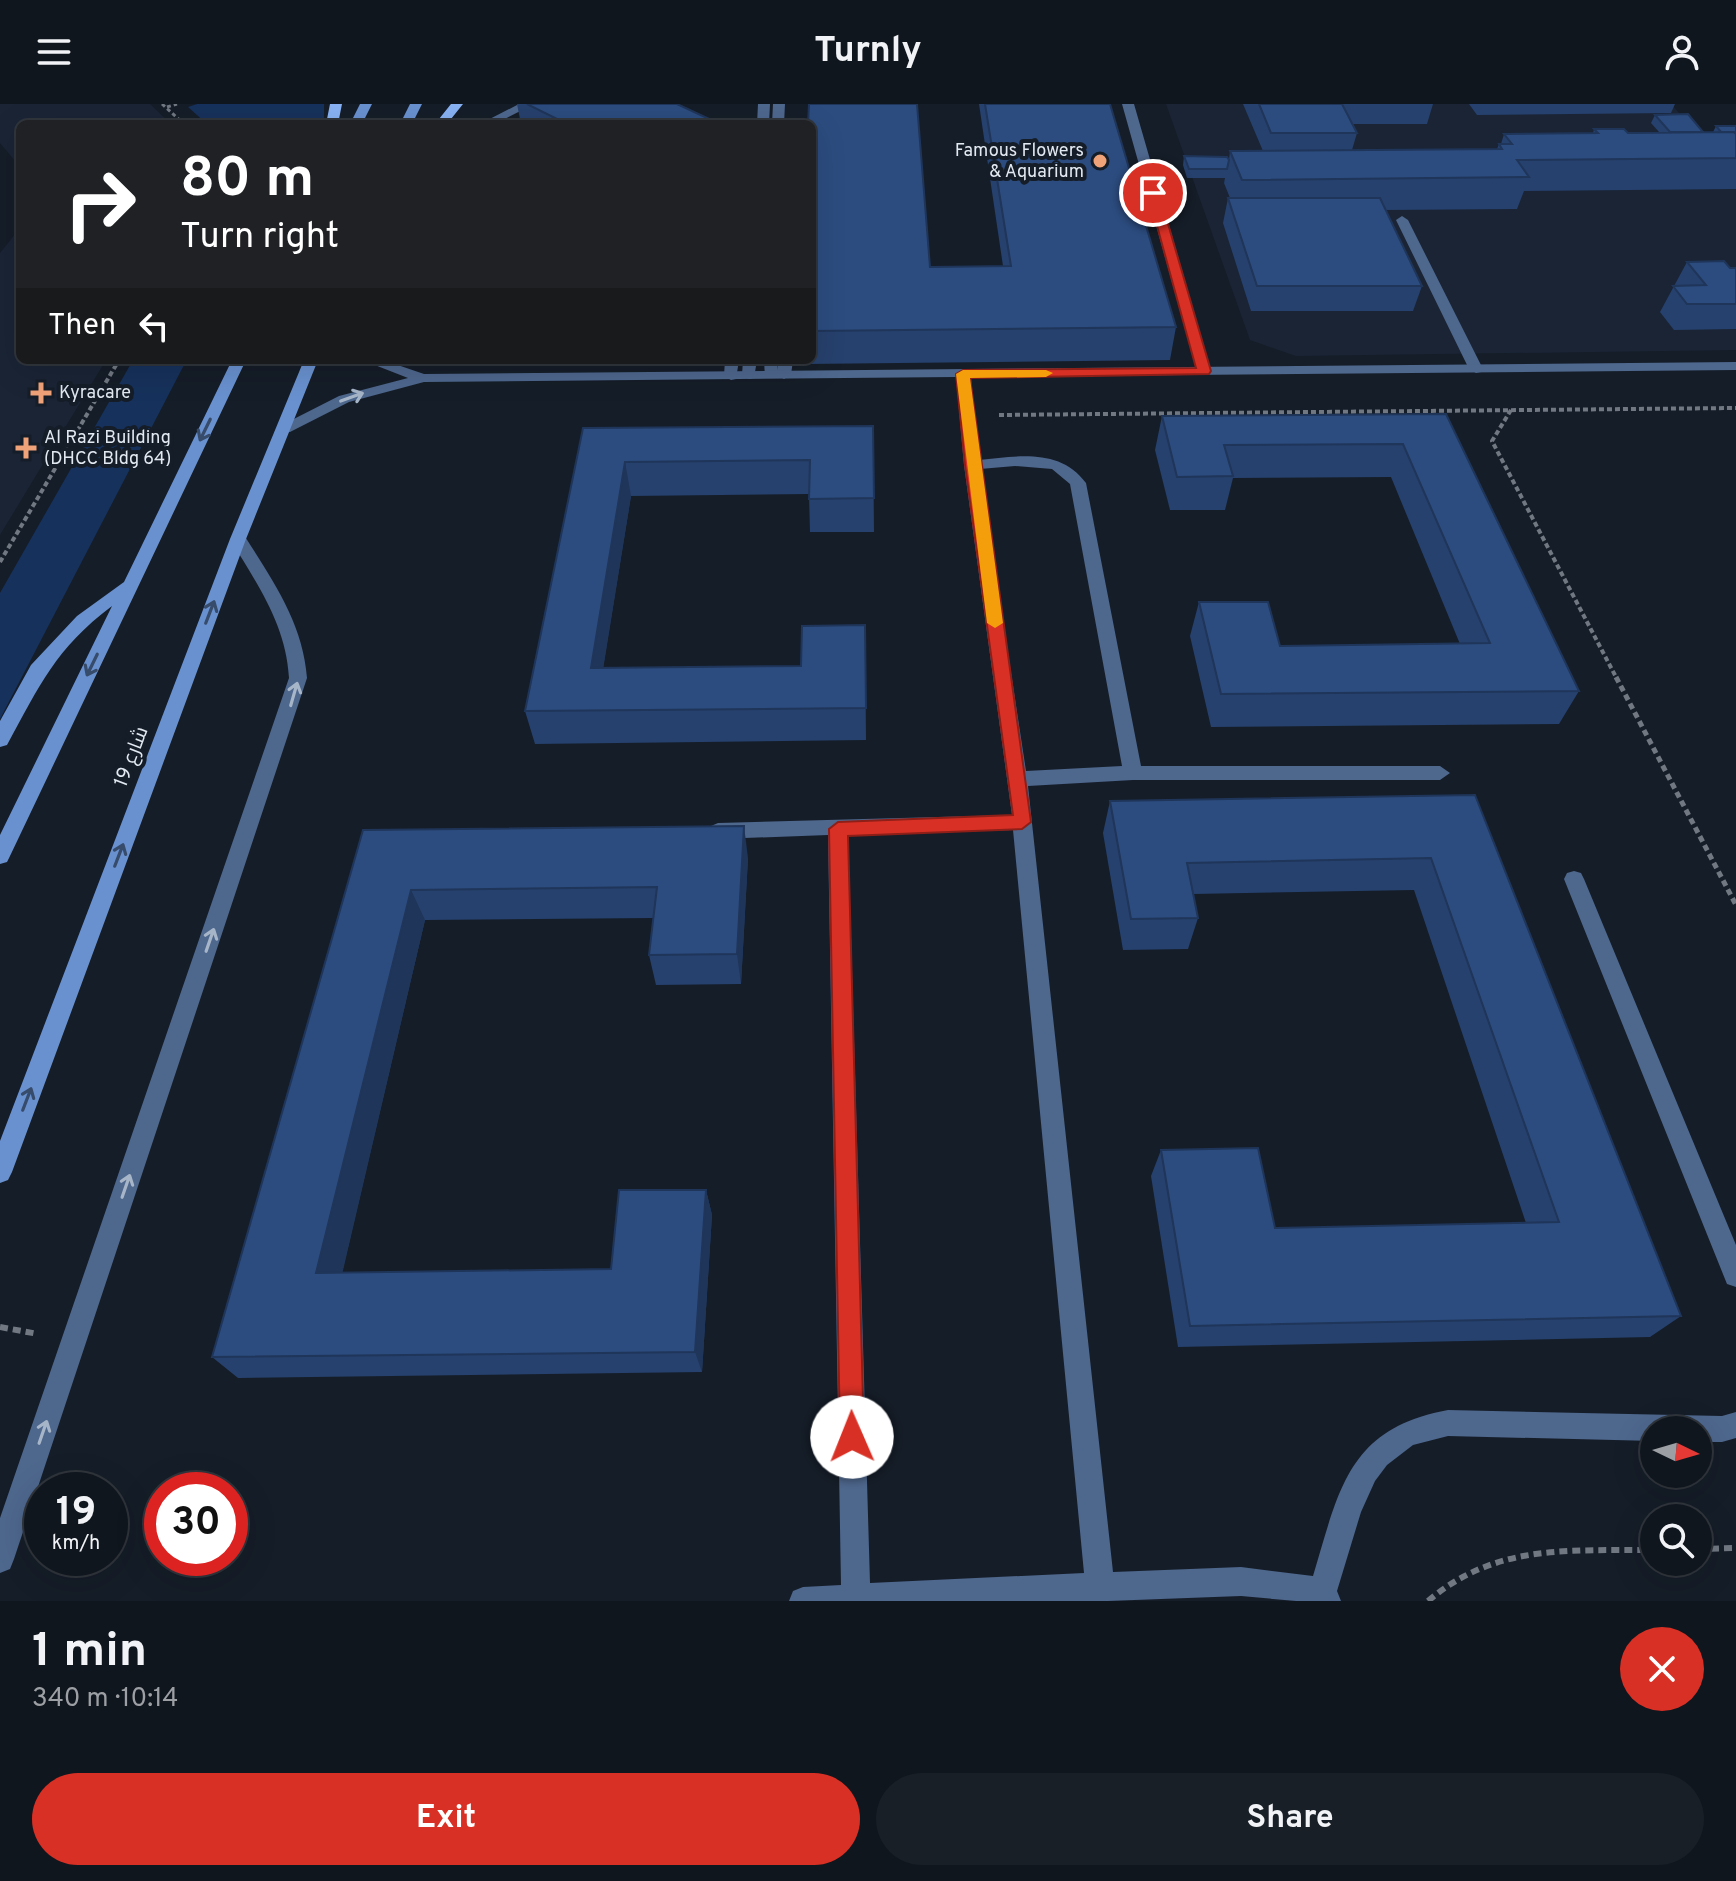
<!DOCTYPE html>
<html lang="en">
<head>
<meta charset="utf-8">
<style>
  body { margin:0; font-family:Overpass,Cairo,sans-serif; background:#191f27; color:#f1f3f6; height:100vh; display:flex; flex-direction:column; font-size:30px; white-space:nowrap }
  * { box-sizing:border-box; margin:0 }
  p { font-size:26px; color:#9c9fa4 }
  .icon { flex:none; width:44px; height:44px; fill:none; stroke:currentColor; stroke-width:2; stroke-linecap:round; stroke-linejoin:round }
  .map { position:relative; height:1497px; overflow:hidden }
  .side { display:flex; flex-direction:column; background:#10161e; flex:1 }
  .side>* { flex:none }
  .guide { position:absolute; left:16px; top:16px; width:800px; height:244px; border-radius:12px; box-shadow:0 8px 32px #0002,0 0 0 2px #30353c; background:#202124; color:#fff; overflow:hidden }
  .needle { width:52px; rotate:95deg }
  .controls { position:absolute; left:1640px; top:1312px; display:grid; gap:16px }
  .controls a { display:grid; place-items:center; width:72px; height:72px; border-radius:50%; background:#10161e; box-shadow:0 8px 32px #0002,0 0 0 2px #30353c; font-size:40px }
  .speed { position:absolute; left:24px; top:1368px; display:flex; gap:16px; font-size:40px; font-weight:700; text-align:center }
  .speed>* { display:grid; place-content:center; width:104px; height:104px; border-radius:50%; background:#10161e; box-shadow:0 8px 32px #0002,0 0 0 2px #30353c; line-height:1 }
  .speed small { font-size:20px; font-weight:400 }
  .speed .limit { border:12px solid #d22; background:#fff; color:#111 }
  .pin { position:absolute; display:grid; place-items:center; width:68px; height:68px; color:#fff; margin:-34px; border:4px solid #fff; border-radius:50%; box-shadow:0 2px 8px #0007 }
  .me { position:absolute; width:88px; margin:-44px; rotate:359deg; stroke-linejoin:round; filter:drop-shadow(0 0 6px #0008) }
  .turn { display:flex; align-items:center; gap:28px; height:168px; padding:0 32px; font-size:36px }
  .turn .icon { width:104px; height:104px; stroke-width:2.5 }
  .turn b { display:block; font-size:56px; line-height:68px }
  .then { display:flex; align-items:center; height:76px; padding:0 32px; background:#0003; gap:16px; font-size:30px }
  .round { display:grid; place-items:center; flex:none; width:84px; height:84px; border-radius:42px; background:#191f27 }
  .summary { display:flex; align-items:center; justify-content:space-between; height:136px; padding:0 32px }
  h1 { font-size:48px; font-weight:700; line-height:60px }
  .action { display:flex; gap:16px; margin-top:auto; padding:16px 32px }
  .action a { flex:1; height:92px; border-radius:48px; background:#d93025; color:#fff; font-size:32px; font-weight:700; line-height:92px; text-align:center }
  .action a+a { background:#191f27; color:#f1f3f6 }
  header { display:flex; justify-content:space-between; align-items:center; height:104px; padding:0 32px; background:#10161e; font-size:36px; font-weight:700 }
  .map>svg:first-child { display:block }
  .built { fill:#1a2435 }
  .green { fill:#16315b }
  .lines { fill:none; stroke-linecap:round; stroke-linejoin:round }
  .path-far3 { stroke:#717882; stroke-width:3; stroke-dasharray:4 3; stroke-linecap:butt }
  .path-far2 { stroke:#717882; stroke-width:4; stroke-dasharray:5 3; stroke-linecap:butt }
  .path-far1 { stroke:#717882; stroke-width:5; stroke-dasharray:6 4; stroke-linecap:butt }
  .path { stroke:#717882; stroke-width:6; stroke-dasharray:8 5; stroke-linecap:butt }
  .service { fill:#4e678d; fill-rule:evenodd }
  .minor { fill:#4e678d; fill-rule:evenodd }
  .secondary { fill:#6991cf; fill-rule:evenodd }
  .primary { fill:#88b2f3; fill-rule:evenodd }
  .wall { fill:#26416d }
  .shaded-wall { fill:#1f3559 }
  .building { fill:#2c4c7f; stroke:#1f3559; stroke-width:2 }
  .oneway { stroke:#a7b5c9 }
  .oneway2 { stroke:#374b6b }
  .route { fill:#d93025; stroke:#8d1f18; stroke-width:2 }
  .slow { fill:#f59e0b }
  .poi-dot { fill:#f0a278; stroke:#151d28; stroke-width:3 }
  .labels { text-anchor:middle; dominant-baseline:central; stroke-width:8; stroke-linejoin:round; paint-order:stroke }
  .far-poi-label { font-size:18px; fill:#e3e9f1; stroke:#151d28; text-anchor:start }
  .street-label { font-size:20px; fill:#e3e9f1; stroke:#151d28 }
</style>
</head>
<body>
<header><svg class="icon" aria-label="menu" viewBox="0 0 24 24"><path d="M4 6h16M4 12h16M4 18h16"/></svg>Turnly<svg class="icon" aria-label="person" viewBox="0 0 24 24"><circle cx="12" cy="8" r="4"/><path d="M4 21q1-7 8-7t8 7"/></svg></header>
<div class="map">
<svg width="1736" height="1497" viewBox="0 0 1736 1497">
  <rect width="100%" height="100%" fill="#151d28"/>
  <path class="built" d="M0,0H150L171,20H20V63L0,39Z
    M1166,0H1671L1736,72V246L1296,252L1250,236Z
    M20,124V256H106L0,431V149Z"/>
  <path class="green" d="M197,0H324V17L323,20H207L188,3Z
    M133,256H192L184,261L0,615V489Z"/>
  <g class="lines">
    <path class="path-far3" d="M162,0L184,20
      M167,3L177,0"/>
    <path class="path-far2" d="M1511,306L1492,337L1617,575
      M999,311L1736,304
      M0,458L119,256"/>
    <path class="path-far1" d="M1616,573L1736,801"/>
    <path class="path" d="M0,1223L38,1230
      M1698,1445L1736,1444
      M1428,1497C1496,1439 1570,1447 1654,1446"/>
    <path class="service" d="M519,0H534L495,20H480Z
      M758,0H770L769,20H757Z
      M773,0H785L784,20H772Z
      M1122,0H1134L1211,267L1209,270L1204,271L1197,267Z
      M1402,112L1408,116L1483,265L1481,268L1476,269L1469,265L1396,116Z
      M725,256H739L736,275L731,276L724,272Z
      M743,256H757L754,274L749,275L742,271Z
      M764,256H778L777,266L779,256H793L791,271L784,275L777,271L765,274Z
      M238,430L244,431C273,477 303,519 307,574L14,1455L10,1465L0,1469V1414L289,574C286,520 257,480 230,435Z"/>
    <path class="minor" d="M362,256H383L424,270L1736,258V266L971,273L979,356C1018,352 1060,344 1086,379L1141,662H1440L1450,669L1440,676H1133L1028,682L1113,1468L1241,1463L1313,1472C1339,1386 1348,1324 1448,1306L1722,1312L1736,1308V1334L1722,1338H1698V1326H1654V1337L1448,1332L1413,1341L1387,1361L1375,1377L1361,1408L1337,1487L1341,1497H1296L1241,1492L1108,1497H789L793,1487L803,1483L841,1481L828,731L718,735L711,732L708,727L711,722L718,719L1012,711L964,361L956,273L424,278L349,298L290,328H280V322L339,292L408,274ZM1015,362L1052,365L1070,380L1122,662L1026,667L980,365ZM1013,726L1084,1469L870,1479L848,731Z
      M1574,767L1581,769L1584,775L1736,1141V1183L1727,1180L1564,775L1567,769Z"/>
    <path class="secondary" d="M360,0H372L362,20H350Z
      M410,0H422L412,20H400Z
      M232,256H246L10,752L7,758L0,760V731L112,502C55,545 40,581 7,641L0,643V617L31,561L77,512L124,478Z
      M304,256H318L246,435L12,1068L8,1076L0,1079V1037L230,435Z"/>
    <path class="primary" d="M330,0H342L338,20H326Z
      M451,0H463L447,20H435Z"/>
  </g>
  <path class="wall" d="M517,0H677L720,20H521Z
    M979,0H1110L1176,223L1170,256L805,260V256H812V20L930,163L1003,162Z
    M1243,0H1433L1427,20H1353L1357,29L1352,46L1497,45L1499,40H1501L1504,30L1593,29L1594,25L1628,29L1659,28L1651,19L1655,11L1703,28H1713L1716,22H1736V85L1524,87L1517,105L1385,106L1422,182L1413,207H1251L1223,119L1228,94H1230L1224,79L1225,74H1187L1183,61L1184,52L1229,56L1230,47H1263Z
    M1469,0H1675L1671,9L1477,11Z
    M1687,158L1736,164V225L1674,226L1660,208Z
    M482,256H558L546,262H492Z
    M1446,310L1579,587L1559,620L1211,623L1190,532L1199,498L1280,542L1460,540L1391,373L1233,374L1225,406H1170L1155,346L1162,312Z
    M873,322L874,428H810L809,390L631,392L603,564L801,562L865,521L866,636L535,640L525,607L583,324Z
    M1475,691L1681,1212L1650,1233L1178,1243L1151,1072L1161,1046L1275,1124L1526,1119L1414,786L1193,790L1198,814L1188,845L1123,846L1103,729L1110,697Z
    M363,726L748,754L741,880L656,881L649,851L653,814L425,816L342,1169L611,1165L706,1086L712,1111L702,1268L238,1274L212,1253Z"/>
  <path class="shaded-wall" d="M545,256H558L546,262Z
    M625,358L631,392L598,597L591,564Z
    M744,722L748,754L741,880L737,850Z
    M411,786L425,816L337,1192L316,1169Z
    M706,1086L712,1111L702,1268L695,1248Z"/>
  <path class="building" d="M527,0H677L720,20H567Z
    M809,0H917L930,163L1011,162L985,0H1110L1176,223L812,227V20H808Z
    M1259,0H1342L1357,29H1271Z
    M1688,10L1703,28H1670L1655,11Z
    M1716,22H1736V30L1734,28H1721Z
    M1594,25H1624L1628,29L1734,28L1736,30V54L1517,56L1529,73L1242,76L1230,47L1502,45L1499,40H1512L1504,30L1598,29Z
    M1184,52L1227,53L1229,56L1227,65H1189Z
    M1228,94H1380L1422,182H1257Z
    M1724,157L1730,164H1736V200H1687L1673,182L1706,181L1687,158Z
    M1446,310L1579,587L1221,590L1199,498H1268L1280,542L1490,539L1403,340L1224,341L1233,372L1177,373L1162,312Z
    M873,322L874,394L809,395L810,356L625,358L591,564L801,562L802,522L865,521L866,604L525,607L583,324Z
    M1475,691L1681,1212L1190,1222L1161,1046L1258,1044L1275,1124L1559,1118L1431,754L1187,759L1198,814L1131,815L1110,697Z
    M744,722L737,850L649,851L657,783L411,786L316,1169L611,1165L619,1086H706L695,1248L212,1253L363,726Z"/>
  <defs><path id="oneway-shaft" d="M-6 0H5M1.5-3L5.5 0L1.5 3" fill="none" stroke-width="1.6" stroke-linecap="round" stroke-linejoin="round" transform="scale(2)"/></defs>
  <g class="oneway">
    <use href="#oneway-shaft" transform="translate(352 293) rotate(-20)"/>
    <use href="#oneway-shaft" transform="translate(294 590) rotate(-74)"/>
    <use href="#oneway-shaft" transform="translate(210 836) rotate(-71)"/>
    <use href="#oneway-shaft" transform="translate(126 1082) rotate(-71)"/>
    <use href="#oneway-shaft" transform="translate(43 1328) rotate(-71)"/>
  </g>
  <g class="oneway2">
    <use href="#oneway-shaft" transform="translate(205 326) rotate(116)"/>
    <use href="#oneway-shaft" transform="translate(210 508) rotate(-69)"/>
    <use href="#oneway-shaft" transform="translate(92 561) rotate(116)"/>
    <use href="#oneway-shaft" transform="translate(119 751) rotate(-69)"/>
    <use href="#oneway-shaft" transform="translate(27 995) rotate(-69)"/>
  </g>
  <path class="route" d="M1153,86L1159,89L1211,267L1209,270L970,274L1031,718L1022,725L848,732L864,1333L861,1341L852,1345L844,1341L840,1333L829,725L838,718L1013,711L965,361L956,270L963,266L1196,264L1148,89Z"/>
  <path class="slow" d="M963,266H1046L1053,269L1046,273L970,274L1003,519L995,524L987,519L956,270Z"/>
  <g class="poi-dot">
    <circle cx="1100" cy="57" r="8"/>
    <path d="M37 277h8v8h8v8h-8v8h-8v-8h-8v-8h8z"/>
    <path d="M22 332h8v8h8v8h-8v8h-8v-8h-8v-8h8z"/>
  </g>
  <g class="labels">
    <g class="far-poi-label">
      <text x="1084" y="47" text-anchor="end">Famous Flowers<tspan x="1084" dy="21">&amp; Aquarium</tspan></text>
      <text x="59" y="289">Kyracare</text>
      <text x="44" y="334">Al Razi Building<tspan x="44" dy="21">(DHCC Bldg 64)</tspan></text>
    </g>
    <g class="street-label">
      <text transform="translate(132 653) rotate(-69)">شارع 19</text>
    </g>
  </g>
</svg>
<div class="controls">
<a><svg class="needle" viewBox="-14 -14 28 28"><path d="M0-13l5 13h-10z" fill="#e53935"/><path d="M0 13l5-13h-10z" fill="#9c9fa4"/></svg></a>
<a><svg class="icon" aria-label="search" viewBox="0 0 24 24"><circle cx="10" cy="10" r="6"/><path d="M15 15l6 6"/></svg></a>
</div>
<div class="speed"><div>19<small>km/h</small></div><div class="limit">30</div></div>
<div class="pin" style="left:1153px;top:89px;background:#d93025"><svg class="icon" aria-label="arrive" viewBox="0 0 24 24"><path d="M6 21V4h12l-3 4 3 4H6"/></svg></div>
<svg class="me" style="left:852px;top:1333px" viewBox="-20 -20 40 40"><circle r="19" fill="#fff"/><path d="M0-13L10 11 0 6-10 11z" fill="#d93025"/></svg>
<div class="guide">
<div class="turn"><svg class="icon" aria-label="right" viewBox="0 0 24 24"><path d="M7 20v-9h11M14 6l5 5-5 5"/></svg><div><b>80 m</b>Turn right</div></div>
<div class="then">Then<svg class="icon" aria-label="left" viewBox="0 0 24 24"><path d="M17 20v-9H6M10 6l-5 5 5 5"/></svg></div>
</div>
</div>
<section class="side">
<div class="summary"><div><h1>1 min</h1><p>340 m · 10:14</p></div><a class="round" style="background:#d93025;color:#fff"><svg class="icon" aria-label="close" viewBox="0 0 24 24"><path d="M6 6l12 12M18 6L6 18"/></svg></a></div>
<div class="action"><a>Exit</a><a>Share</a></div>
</section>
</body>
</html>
